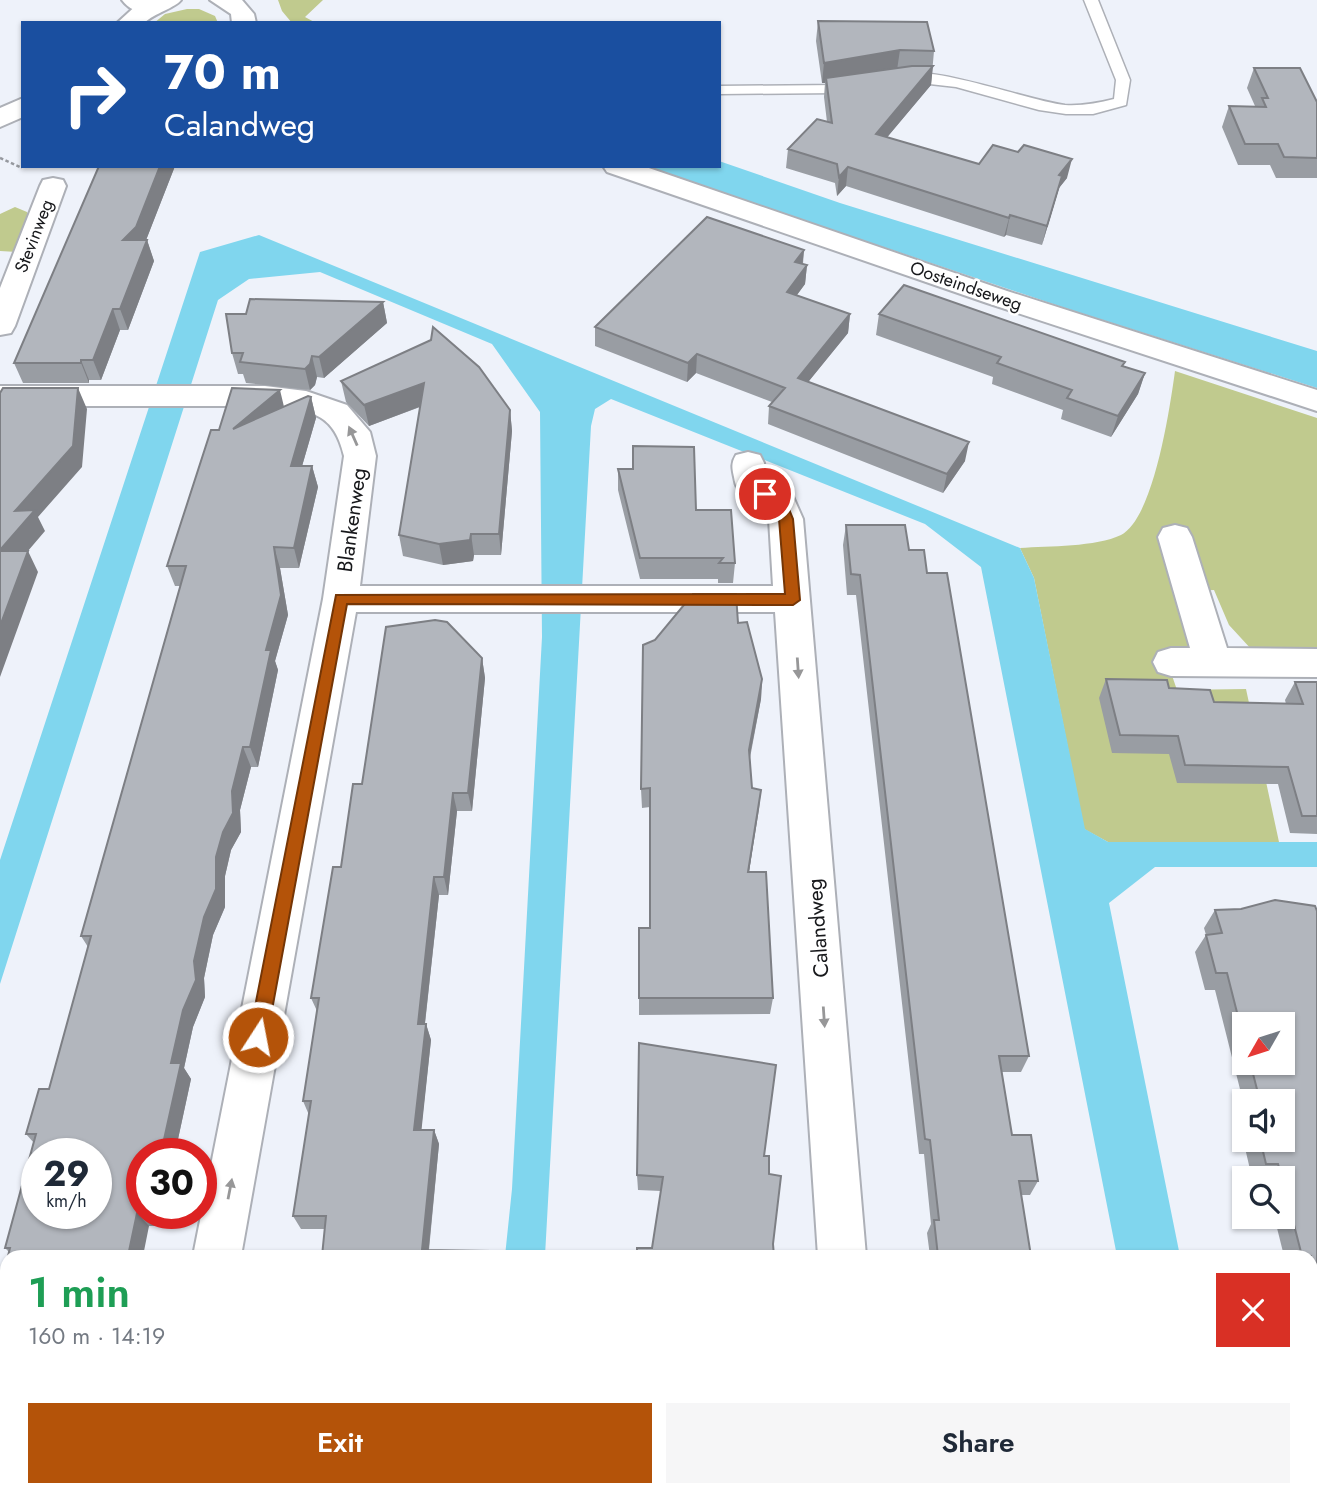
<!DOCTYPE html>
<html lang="en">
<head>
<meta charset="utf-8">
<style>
  body { margin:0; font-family:Jost,sans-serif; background:#f6f6f7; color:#1f2937; height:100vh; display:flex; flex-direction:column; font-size:26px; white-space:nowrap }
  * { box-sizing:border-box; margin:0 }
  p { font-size:23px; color:#747a83 }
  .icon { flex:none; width:38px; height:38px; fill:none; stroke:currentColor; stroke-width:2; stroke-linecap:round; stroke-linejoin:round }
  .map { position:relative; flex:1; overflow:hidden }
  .panel { position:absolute; left:0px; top:1250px; width:1318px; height:247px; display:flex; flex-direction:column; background:#fff; border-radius:21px 21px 0 0; box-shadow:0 2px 5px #0004 }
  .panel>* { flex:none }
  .banner { position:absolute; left:21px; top:21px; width:700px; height:147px; border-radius:0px; box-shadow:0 2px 5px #0004; background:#1a4fa0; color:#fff; overflow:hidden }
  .needle { width:46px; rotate:231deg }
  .tools { position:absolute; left:1232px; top:1012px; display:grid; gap:14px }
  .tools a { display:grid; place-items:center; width:63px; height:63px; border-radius:0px; background:#fff; box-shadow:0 2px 5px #0004; font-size:35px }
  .speed { position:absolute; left:21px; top:1138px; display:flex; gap:14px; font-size:35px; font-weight:700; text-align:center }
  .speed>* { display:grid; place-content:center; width:91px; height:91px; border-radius:50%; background:#fff; box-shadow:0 2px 5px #0004; line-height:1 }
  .speed small { font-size:18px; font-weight:400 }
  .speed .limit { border:10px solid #d22; background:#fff; color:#111 }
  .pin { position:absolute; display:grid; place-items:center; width:60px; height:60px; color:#fff; margin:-30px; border:4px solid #fff; border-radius:50%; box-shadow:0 2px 7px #0007 }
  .me { position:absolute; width:77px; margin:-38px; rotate:11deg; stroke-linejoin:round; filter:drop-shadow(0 0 5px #0008) }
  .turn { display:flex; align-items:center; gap:24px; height:147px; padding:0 28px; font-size:32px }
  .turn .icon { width:91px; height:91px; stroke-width:2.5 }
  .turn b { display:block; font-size:49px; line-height:60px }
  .round { display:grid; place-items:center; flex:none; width:74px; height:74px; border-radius:0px; background:#f6f6f7 }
  .headline { display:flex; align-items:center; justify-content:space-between; height:119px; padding:0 28px }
  h1 { font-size:42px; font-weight:600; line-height:52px; color:#1e9e55 }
  .action { display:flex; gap:14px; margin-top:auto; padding:14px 28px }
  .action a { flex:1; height:80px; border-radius:0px; background:#b45309; color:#fff; font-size:28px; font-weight:600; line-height:80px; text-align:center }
  .action a+a { background:#f6f6f7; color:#1f2937 }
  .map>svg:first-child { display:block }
  .green { fill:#c0ca8e }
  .water { fill:#80d6ee }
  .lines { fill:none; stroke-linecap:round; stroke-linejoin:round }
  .service-casing { stroke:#adb0b7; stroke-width:3 }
  .minor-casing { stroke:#adb0b7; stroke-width:4 }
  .tertiary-casing { stroke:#adb0b7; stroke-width:4 }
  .secondary-casing { stroke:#adb0b7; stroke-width:4 }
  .path { stroke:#96999f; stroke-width:2.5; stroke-dasharray:3.5 2.5; stroke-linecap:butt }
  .service { fill:#fff; fill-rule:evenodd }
  .minor { fill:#fff; fill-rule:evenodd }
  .tertiary { fill:#fff; fill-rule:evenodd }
  .secondary { fill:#fff; fill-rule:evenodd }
  .wall { fill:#999da3; fill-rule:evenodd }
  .shaded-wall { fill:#7d7f84 }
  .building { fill:#b2b6bd; stroke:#7d7f84; stroke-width:2; fill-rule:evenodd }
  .oneway { fill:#979798 }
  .route { fill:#b45309; stroke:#753606; stroke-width:2 }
  .labels { text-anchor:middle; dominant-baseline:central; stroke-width:5; stroke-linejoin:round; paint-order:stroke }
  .far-street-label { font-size:18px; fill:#17181b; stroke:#fff }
  .street-label { font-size:21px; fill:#17181b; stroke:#fff }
</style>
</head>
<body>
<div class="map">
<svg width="1317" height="1495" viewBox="0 0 1317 1495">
  <rect width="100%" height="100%" fill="#eef2fa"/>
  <path class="green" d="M278,0H323L305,17L316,23H292L282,11Z
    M187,9H199L215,16L218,23H154L165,14Z
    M15,207L27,212L30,218L17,252L0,251V214Z
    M1175,371L1317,418V656L1252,650L1229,625L1214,590L1177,592L1191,645L1188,653L1167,661L1177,690L1246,689L1279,842H1108L1084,829L1034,578L1020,548C1049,546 1096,547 1121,535C1154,518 1170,407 1175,371Z"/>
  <path class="water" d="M719,161L840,203L1317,351V388L1065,308L642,166H719Z
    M259,235L1020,548L1034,578L1085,829L1108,842H1317V867H1155L1109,903L1180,1256H1117L981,567L925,524L611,399L595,409L591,426L545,1256H505L512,1189L542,637L540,412L492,344L320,272L249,279L218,300L0,984V860L200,252Z"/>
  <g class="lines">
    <defs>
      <path id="service" d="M1084,0H1098L1130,80L1126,105L1093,114H1066L1039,110L956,87L903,81L896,77C916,59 1033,102 1065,105C1082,106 1098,103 1114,99L1116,80Z
        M855,81L862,85L860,88L838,93L719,94V86L838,85Z"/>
      <path id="minor" d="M122,0H152L160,7L156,12C144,15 130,11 122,0Z
        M53,178L63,180L66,186L15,326L11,333L0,335V288L40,186L43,180Z
        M0,386H265L306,391L347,405L370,432L376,456L360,586H773L769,519L765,507C748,500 737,497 734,477C732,468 731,463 736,455L748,452L760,455L764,463L767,482L791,492L803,519L866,1256H818L775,612H356L241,1256H193L323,599L344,456C333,409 307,411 265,406H0Z
        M1175,525L1187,528L1192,537L1227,648L1317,649V677L1171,676L1158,672L1153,662L1158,652L1171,648H1190L1158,537L1163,528Z
        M146,1489H200L199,1495H145Z
        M833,1489H887V1495H833Z"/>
      <path id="tertiary" d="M603,166H643L1007,291L1317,390V411L987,303L607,172Z"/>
      <path id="secondary" d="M146,0H181C175,8 155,13 144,23H117L140,2Z
        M210,0H242L254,14L256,23H232L231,14Z
        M23,98V117L0,127V108Z"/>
    </defs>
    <use href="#service" class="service-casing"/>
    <use href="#minor" class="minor-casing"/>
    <use href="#tertiary" class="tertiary-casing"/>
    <use href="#secondary" class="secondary-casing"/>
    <path class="path" d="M0,158L22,168"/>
    <use href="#service" class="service"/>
    <use href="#minor" class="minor"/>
    <use href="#tertiary" class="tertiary"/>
    <use href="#secondary" class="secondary"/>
  </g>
  <path class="wall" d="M818,21L934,51L931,85L887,137L979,164L1067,178L1059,188L1042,245L1006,235L1004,237L846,186L837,196L835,183L786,168L788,149L827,122L824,97L825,83H822L816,41Z
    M1254,68L1317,102V178H1276L1270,165H1238L1222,127L1229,106H1255L1247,88Z
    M99,166H175L146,240H147L154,261L128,330H120L101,380H89V383H23L14,363Z
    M804,250L803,264L807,265L805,284L797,295L850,314L848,333L808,382L965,461L943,493L768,424L769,406L772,402L696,373L687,382L595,346V327Z
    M383,302L387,323L324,378L317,377L315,385L310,390L246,383L243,374H238L232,353L246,314Z
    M879,314L1123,366L1145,373L1138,394L1111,437L1061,419L1063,410L992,384L993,377L876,335Z
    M341,381L510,410L512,431L501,555H474L473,561L443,565L403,556L399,535L420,407L369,426L346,402Z
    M311,397L316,418L302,466H312L318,487L299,568H280L288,615L275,661L278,670L258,767H251L240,810L241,832L231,850L225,876V907L213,935L204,978L205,997L193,1027L184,1068L191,1079L175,1153H142V1213H162L159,1226H149L9,1252L5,1248L34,1143L26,1134L49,1089L88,947L81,936L180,586H175L167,566L219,430Z
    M618,469L696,510L735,563L733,583H718V579H640L618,490Z
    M846,525L909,550L927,573L1029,1056L1021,1072H1002L1012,1135L1038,1181L1030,1195H1021L1031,1256H930L927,1233L931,1224L924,1154H919L856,595H847L843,545Z
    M738,623L762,679L761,699L750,758L752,788L761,790L749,872L773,998L770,1014L639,1015V928H650V807L642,808L641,789Z
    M482,658L485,678L472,811H457L448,895H439L425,1024H426L431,1040L421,1130H434L439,1144L429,1250L490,1251L491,1256H322L325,1229H301L293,1216L309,1115L303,1101L317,1011L311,998L341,867L362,784Z
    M1106,679L1169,688L1214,702L1286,704L1285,700L1295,682H1317V834L1290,833L1278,784L1177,783L1169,754L1112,753L1099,698Z
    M1215,910L1317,911V1404H1311V1256H1284L1274,1216H1283V1178H1252L1242,1135L1244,1131V1139H1283V1101H1244V1105L1215,990H1205L1195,952L1206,935L1204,928ZM1244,1024L1283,1062H1244Z
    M764,1156L769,1174L773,1244L652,1248L661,1191L638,1190L637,1175Z
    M238,1489H335L330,1495H276L277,1491L241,1492Z
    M666,1489H795V1491H717Z
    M962,1489H1067L1068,1495H963Z"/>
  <path class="shaded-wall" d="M900,50L897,70L826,78L825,83H822L824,63Z
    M933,66L931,85L874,153L876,134Z
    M1072,159L1067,178L1059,188L1042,245L1059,175Z
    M160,166H175L143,248L123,240Z
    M848,167L846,186L837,196L839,177Z
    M1010,215L1006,235L1004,237L1009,218Z
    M147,240L154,261L128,330L120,309Z
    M804,250L802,268L795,262Z
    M807,265L805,284L785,311L787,292Z
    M383,302L387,323L324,378L319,357Z
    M113,309L120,330L101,380L93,360Z
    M850,314L848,333L796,397L798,378Z
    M697,354L696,373L687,382L688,363Z
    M312,356L317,377L315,385L310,390L305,369Z
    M81,360L89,380V383L81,363Z
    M1145,373L1138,394L1111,437L1118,416Z
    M424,383L427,404L369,426L364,405Z
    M78,388L87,409L82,467L38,517L45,531L10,572L0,550L15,511Z
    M280,390L285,411L233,429Z
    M311,397L316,418L296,487L291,466Z
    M510,410L512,431L501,555L499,534Z
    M969,442L965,461L943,493L947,474Z
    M312,466L318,487L299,568L294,548Z
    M471,534L474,555L473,561L443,565L439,544Z
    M274,547L280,568L288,615L275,661L278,670L258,767L250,747L266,650Z
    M28,551L38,572L0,677V626Z
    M482,658L485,678L472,811L468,793Z
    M762,679L761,699L747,770L749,750Z
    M243,747L251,767L240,810L241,832L231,850L225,876V907L213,935L204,978L205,997L193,1027L184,1068L191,1079L175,1153H161L171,1063L216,857Z
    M761,790L759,809L746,890L748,872Z
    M453,793L457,811L448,895L444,877Z
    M434,877L439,895L423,1040L418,1024Z
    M426,1024L431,1040L420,1144L414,1130Z
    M434,1130L439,1144L428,1256L422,1250Z
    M137,1213L149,1226L143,1256H128Z
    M148,1213H162L159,1226Z
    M75,1489H92L91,1495H74Z
    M319,1489H335L330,1495H314Z"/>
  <path class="building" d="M818,21L927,22L934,51L900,50L824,63Z
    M912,66H933L876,134L979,164L993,145L1018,152L1024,145L1072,159L1059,175L1062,176L1047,226L1010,215L1009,218L848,167L839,177L837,164L788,149L817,119L832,123L826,78Z
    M1254,68H1300L1317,102V158L1284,157L1278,144H1245L1229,106L1266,107L1262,98H1268Z
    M99,166H160L136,227L123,240H147L120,309H113L93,360H81V363H14Z
    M707,217L804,250L795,262L807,265L787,292L850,314L798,378L969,442L947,474L769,406L785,388L697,354L688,363L595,327Z
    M904,285L1125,362L1122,366L1145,373L1118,416L1067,398L1072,390L997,363L1001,357L879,314Z
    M250,299L383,302L319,357L312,356L310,364L305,369L240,362L243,353H232L226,314H246Z
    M433,327L479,367L510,410L499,534H471L470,540L439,544L399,535L424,383L364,405L341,381L431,340Z
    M3,388H78L73,446L15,511L35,510L0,550V393Z
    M232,388L280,390L233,429L308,396L311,397L291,466H312L294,548L274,547L281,595L266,650H271L250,747H243L232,791L233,813L223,832L216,857V889L204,917L194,961L196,980L183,1010L171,1063H181L161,1153H142V1212L137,1213L128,1256H8L10,1248H5L36,1134H26L39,1089H49L91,936H81L186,566H167L211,430H219ZM37,1153H96V1213H37Z
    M633,446L694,447L696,510H731L735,563H719L723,558H640L618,469H633Z
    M846,525H905L909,550H924L927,573H947L1029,1056H999L1012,1135H1031L1038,1181H1019L1031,1256H938L934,1220H939L930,1140L925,1139L860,575L851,574Z
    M0,551H28L0,626Z
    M693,594H736L738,623L747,622L762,679L749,750L752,788L761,790L748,872H766L773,998H639V928H650V788L641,789L643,645L655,640Z
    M435,620L447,622L482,658L468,793H453L444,877H434L418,1024H426L414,1130H434L422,1250L490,1251L489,1256H322L326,1216H293L311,1101H303L319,998H311L333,867H341L353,784H362L386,627Z
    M1106,679L1167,680L1169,688L1210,690L1214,702L1303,704L1295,682H1317V816H1302L1288,767L1185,765L1178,736L1120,735Z
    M1275,900L1315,906L1317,911V1313L1311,1289V1256H1302L1283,1182V1178H1282L1278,1164H1266L1260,1139H1283V1101H1260L1250,1062H1283V1024H1244V1040L1227,973H1216L1206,935L1222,933L1215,910L1241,909Z
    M639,1043L776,1065L764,1156H769V1174L781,1176L773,1244L774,1256H637V1248H652L663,1177L637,1175Z
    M7,1261V1489H75L74,1495H0V1289Z
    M1317,1339V1357L1313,1340Z
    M277,1489H319L314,1495H276Z
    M666,1489H717V1495H666Z
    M971,1489H1067L1068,1495H972Z"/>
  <defs><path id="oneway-solid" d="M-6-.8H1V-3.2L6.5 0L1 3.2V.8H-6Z" transform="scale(1.75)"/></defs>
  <g class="oneway">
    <use href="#oneway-solid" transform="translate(353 436) rotate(-114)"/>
    <use href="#oneway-solid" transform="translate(798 668) rotate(86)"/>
    <use href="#oneway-solid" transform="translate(824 1017) rotate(86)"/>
    <use href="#oneway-solid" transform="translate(230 1189) rotate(-79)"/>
  </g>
  <path class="route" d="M765,489L784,497L793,519L800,600L793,605L347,604L267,1037L265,1043L258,1046L252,1043L249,1037L336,595L785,594L779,519L773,503L759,494Z"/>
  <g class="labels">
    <g class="far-street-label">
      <text transform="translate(34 236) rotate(-69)">Stevinweg</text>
      <text transform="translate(966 286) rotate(19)">Oosteindseweg</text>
    </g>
    <g class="street-label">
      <text transform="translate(352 520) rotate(-82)">Blankenweg</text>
      <text transform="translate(818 928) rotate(-94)">Calandweg</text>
    </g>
  </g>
</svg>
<div class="tools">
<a><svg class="needle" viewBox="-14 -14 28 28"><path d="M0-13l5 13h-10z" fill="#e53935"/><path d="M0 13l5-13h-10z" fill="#747a83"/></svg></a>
<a><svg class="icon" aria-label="sound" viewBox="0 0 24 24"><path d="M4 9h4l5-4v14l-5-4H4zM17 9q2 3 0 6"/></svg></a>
<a><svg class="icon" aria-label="search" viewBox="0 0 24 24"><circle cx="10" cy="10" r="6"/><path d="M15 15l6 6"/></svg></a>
</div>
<div class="speed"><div>29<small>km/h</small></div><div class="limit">30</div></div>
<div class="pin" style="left:765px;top:494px;background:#d93025"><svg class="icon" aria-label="arrive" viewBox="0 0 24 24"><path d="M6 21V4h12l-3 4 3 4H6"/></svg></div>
<svg class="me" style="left:258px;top:1037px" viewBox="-20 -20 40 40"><circle r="17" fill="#b45309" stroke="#fff" stroke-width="3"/><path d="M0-11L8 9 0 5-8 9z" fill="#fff"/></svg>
<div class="banner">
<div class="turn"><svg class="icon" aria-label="right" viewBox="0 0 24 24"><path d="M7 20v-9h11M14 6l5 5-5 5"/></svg><div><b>70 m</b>Calandweg</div></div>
</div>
<section class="panel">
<div class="headline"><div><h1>1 min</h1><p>160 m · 14:19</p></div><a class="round" style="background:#d93025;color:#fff"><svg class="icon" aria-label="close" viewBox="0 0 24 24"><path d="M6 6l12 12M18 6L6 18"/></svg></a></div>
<div class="action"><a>Exit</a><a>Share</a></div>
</section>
</div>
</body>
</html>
